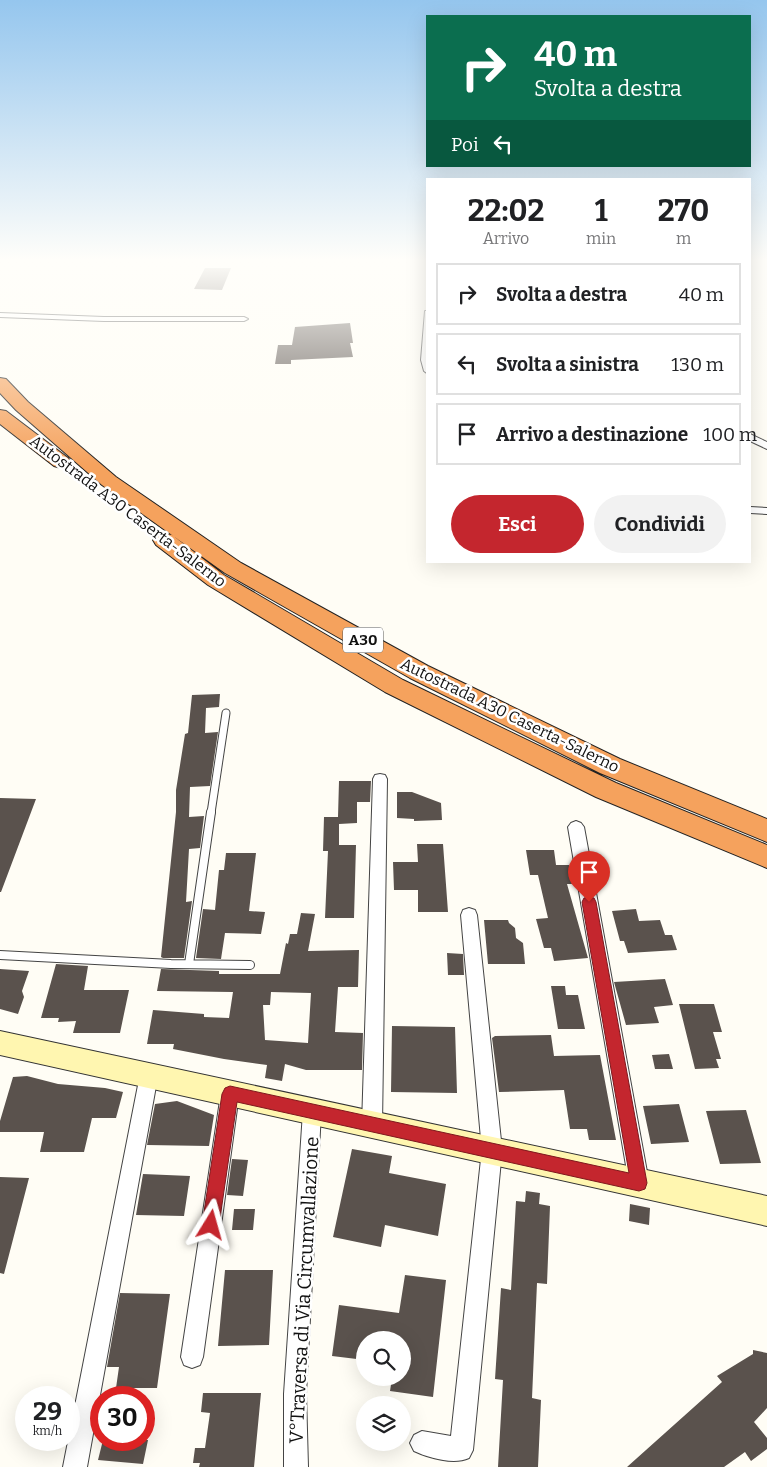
<!DOCTYPE html>
<html lang="it">
<head>
<meta charset="utf-8">
<style>
  body { margin:0; font-family:Bitter,serif; background:#f2f2f2; color:#202124; height:100vh; display:flex; flex-direction:column; font-size:19px; white-space:nowrap }
  * { box-sizing:border-box; margin:0 }
  p { font-size:16px; color:#757577 }
  .icon { flex:none; width:28px; height:28px; fill:none; stroke:currentColor; stroke-width:2; stroke-linecap:round; stroke-linejoin:round }
  .map { position:relative; flex:1; overflow:hidden }
  .panel { position:absolute; left:426px; top:178px; width:325px; height:385px; display:flex; flex-direction:column; background:#fff; border-radius:0px; box-shadow:0 5px 20px #0002 }
  .panel>* { flex:none }
  .hud { position:absolute; left:426px; top:15px; width:325px; height:152px; border-radius:0px; box-shadow:0 5px 20px #0002; background:#0b6e4f; color:#fff; overflow:hidden }
  .fabs { position:absolute; left:356px; top:1331px; display:grid; gap:10px }
  .fabs a { display:grid; place-items:center; width:55px; height:55px; border-radius:50%; background:#fff; box-shadow:0 5px 20px #0002; font-size:25px }
  .speed { position:absolute; left:15px; top:1386px; display:flex; gap:10px; font-size:25px; font-weight:700; text-align:center }
  .speed>* { display:grid; place-content:center; width:65px; height:65px; border-radius:50%; background:#fff; box-shadow:0 5px 20px #0002; line-height:1 }
  .speed small { font-size:12px; font-weight:400 }
  .speed .limit { border:8px solid #d22; background:#fff; color:#111 }
  .pin { position:absolute; display:grid; place-items:center; width:42px; height:42px; color:#fff; margin:-51px -21px; border-radius:50% 50% 50% 0; rotate:-45deg; box-shadow:0 0 5px #0007 }
  .pin .icon { rotate:45deg }
  .me { position:absolute; width:55px; margin:-28px; rotate:8deg; stroke-linejoin:round; filter:drop-shadow(0 0 4px #0008) }
  .turn { display:flex; align-items:center; gap:18px; height:105px; padding:0 25px; font-size:22px }
  .turn .icon { width:65px; height:65px; stroke-width:2.5 }
  .turn b { display:block; font-size:35px; line-height:42px }
  .then { display:flex; align-items:center; height:48px; padding:0 25px; background:#0003; gap:10px; font-size:19px }
  .eta { display:flex; justify-content:space-evenly; align-items:center; height:85px; text-align:center }
  .eta b { font-size:30px; font-weight:700; line-height:35px }
  .cta { display:flex; gap:10px; margin-top:auto; padding:10px 25px }
  .cta a { flex:1; height:58px; border-radius:30px; background:#c4262e; color:#fff; font-size:20px; font-weight:700; line-height:58px; text-align:center }
  .cta a+a { background:#f2f2f2; color:#202124 }
  ul { padding:0; list-style:none }
  li { display:flex; align-items:center; gap:15px; height:62px; margin:0 10px 8px; padding:0 15px; border:2px solid #e0e0e0; border-radius:0px }
  li div { flex:1 }
  li b { display:block; font-size:19px }
  li em { font-style:normal }
  .map>svg:first-child { display:block }
  .building { fill:#5a524d; fill-rule:evenodd }
  .lines { fill:none; stroke-linecap:round; stroke-linejoin:round }
  .lane-far1-casing { stroke:#444; stroke-width:9 }
  .lane-casing { stroke:#444; stroke-width:10 }
  .street-casing { stroke:#444; stroke-width:2 }
  .secondary-casing { stroke:#333; stroke-width:2 }
  .highway-casing { stroke:#222; stroke-width:2 }
  .lane-far1 { stroke:#fff; stroke-width:7 }
  .lane { stroke:#fff; stroke-width:8 }
  .street { fill:#fff; fill-rule:evenodd }
  .secondary { fill:#fff6b0; fill-rule:evenodd }
  .highway { fill:#f5a25d; fill-rule:evenodd }
  .route { fill:#c4262e; stroke:#7f191e }
  .labels { text-anchor:middle; dominant-baseline:central; stroke-width:5; stroke-linejoin:round; paint-order:stroke }
  .shield { fill:#fff; stroke:#585858; stroke-width:1 }
  .shield-label { font-size:15px; font-weight:bold; fill:#111 }
  .street-label { font-size:16px; fill:#111; stroke:#fff }
  .near-street-label { font-size:19px; fill:#111; stroke:#fff }
</style>
</head>
<body>
<div class="map">
<svg width="767" height="1467" viewBox="0 0 767 1467">
  <rect width="100%" height="100%" fill="#fffdf5"/>
  <path class="building" d="M205,268H231L222,290L194,289Z
    M350,323L353,343H350L353,357L291,360V364H275L278,345H292L295,327Z
    M220,694L219,707L206,708L205,733L218,732L210,786L190,787L189,817L204,816L200,848L189,849L186,902L192,901L184,958H163L161,957L176,812V790L185,734L188,733L192,695Z
    M339,781H371L370,802H357V823L339,824V845H356L354,918H325L328,851H323L324,817H338Z
    M397,792H412L441,803L442,820L414,821V819L397,818Z
    M0,798L36,799L1,892H0Z
    M417,844H443L448,912H418V890H394L393,862H418Z
    M526,850H554L556,865H569L572,884H567L588,958L554,961L551,948H544L536,919L548,918L538,875H530Z
    M226,853H256L249,911L265,912L261,934L225,933L221,959L196,958L203,909L215,910L219,870H224Z
    M636,909L639,921L660,920L665,935H672L677,950L628,953L624,941H620L612,911Z
    M301,913L315,914L308,951L359,950L358,987H338L335,1032L363,1033L362,1070H306L285,1064L282,1081L265,1078L267,1065L224,1059L173,1049L174,1044H147L153,1010L204,1014V1017L229,1018L233,992L157,991L161,969L219,971V974H280L286,943L288,944L290,934H297ZM271,992L311,993L308,1043L265,1040L263,1005H270Z
    M484,920H508L509,923L515,928L516,938L523,943L525,964H488Z
    M447,953L463,954L464,975H448Z
    M56,964L88,966L84,990H129L120,1033H73L76,1021L58,1022L59,1018H41Z
    M0,969L29,971L22,991L24,997L18,1014L0,1009Z
    M665,979L673,1005L654,1007L659,1023L626,1025L614,982Z
    M551,986H565L566,995H578L585,1029H558Z
    M679,1004H714L722,1032H713L721,1059H716L719,1068L695,1069Z
    M392,1026L455,1027L457,1093L391,1092Z
    M551,1035L554,1056L600,1055L616,1140H589L587,1129H570L564,1090L499,1092L492,1038L495,1036Z
    M669,1054L673,1069H655L652,1055Z
    M27,1076L58,1084L105,1088L123,1092L116,1118H92L84,1152H40L44,1132H0V1121L13,1077Z
    M177,1101L214,1115L209,1146L147,1145L155,1104Z
    M679,1104L689,1142L651,1144L643,1106Z
    M746,1110L761,1163L720,1164L706,1111Z
    M352,1149L392,1156L389,1173L446,1184L438,1236L385,1225L381,1247L333,1237Z
    M232,1159L248,1160L243,1196L227,1195Z
    M143,1174L190,1176L184,1216L136,1215Z
    M0,1177L29,1178L4,1274L0,1273Z
    M526,1191L540,1193L539,1204L550,1206L547,1284L537,1283L532,1398L541,1400L538,1467H498L503,1380L495,1379L501,1288L511,1290L516,1201L525,1202Z
    M630,1204L650,1208L649,1225L629,1221Z
    M234,1209H255L253,1230H232Z
    M225,1270H273L269,1345L218,1346Z
    M405,1275L446,1280L433,1397L390,1391L392,1378H402V1340H365V1360L332,1356L339,1305L399,1313Z
    M120,1293L170,1294L157,1388H116L119,1367H107Z
    M753,1350L767,1353V1408L754,1422L767,1438V1449L751,1461L745,1452L724,1467H627L722,1382L717,1376L753,1354Z
    M203,1393H261L254,1467H199L200,1463H193L195,1448H205L210,1413L201,1412Z
    M103,1440H148L143,1464L98,1460Z"/>
  <g class="lines">
    <defs>
      <path id="lane-far1" d="M211,813L226,713"/>
      <path id="lane" d="M0,955L171,964L250,965
        M189,964L211,812"/>
      <path id="street" d="M425,311H428V374L424,371L421,360Z
        M0,313L104,317H244L248,319L244,321H104L0,317Z
        M750,434L767,442V449L750,441Z
        M750,507L767,508V514L750,513Z
        M380,774L385,775L387,779L382,1125L379,1131L372,1134L365,1131L362,1125L373,779L375,775Z
        M576,821L581,823L584,827L649,1183L646,1190L639,1193L632,1190L629,1183L568,827L571,823Z
        M469,908L475,910L477,915L502,1150L473,1450L469,1458C454,1465 429,1458 414,1451L410,1443L414,1435L422,1431L451,1436L482,1150L461,915L463,910Z
        M149,1066L155,1069L158,1075L87,1467H63L140,1075L143,1069Z
        M230,1085L237,1088L239,1094L203,1357L200,1365L192,1368L184,1365L181,1357L221,1094L223,1088Z
        M312,1103L319,1106L321,1112L306,1394L308,1467H284V1394L303,1112L305,1106Z"/>
      <path id="secondary" d="M0,1031L767,1196V1226L0,1055Z"/>
      <path id="highway" d="M0,378L6,379L28,402L116,477L241,563L428,666L620,759L767,819V842L600,773L410,678L225,573L102,485L16,410L0,393Z
        M0,410L6,411L68,458L71,462L68,466L61,468L54,466L0,424Z
        M164,534L172,535L224,575L403,680L616,783L767,845V868L596,797L385,692L208,585L156,545L153,540L156,535Z"/>
    </defs>
    <use href="#lane-far1" class="lane-far1-casing"/>
    <use href="#lane" class="lane-casing"/>
    <use href="#street" class="street-casing"/>
    <use href="#secondary" class="secondary-casing"/>
    <use href="#highway" class="highway-casing"/>
    <use href="#lane-far1" class="lane-far1"/>
    <use href="#lane" class="lane"/>
    <use href="#street" class="street"/>
    <use href="#secondary" class="secondary"/>
    <use href="#highway" class="highway"/>
  </g>
  <linearGradient id="sky" x2="0" y2="1"><stop stop-color="#95c6ee"/><stop offset="0.56" stop-color="#fffefa"/><stop offset="1" stop-color="#fffefa" stop-opacity="0"/></linearGradient>
  <rect width="767" height="465" fill="url(#sky)"/>
  <path class="route" d="M589,897L594,898L596,902L647,1183L645,1189L639,1191L237,1102L219,1225L217,1231L211,1234L205,1231L202,1225L222,1094L225,1088L230,1086L629,1173L582,902L584,898Z"/>
  <g class="labels">
    <rect class="shield" x="343" y="627.5" width="40" height="25" rx="4"/>
    <g class="shield-label">
      <text x="363" y="640">A30</text>
    </g>
    <g class="street-label">
      <text transform="translate(128 511) rotate(37)">Autostrada A30 Caserta-Salerno</text>
      <text transform="translate(510 715) rotate(26)">Autostrada A30 Caserta-Salerno</text>
    </g>
    <g class="near-street-label">
      <text transform="translate(304 1290) rotate(-87)">V°Traversa di Via Circumvallazione</text>
    </g>
  </g>
</svg>
<div class="fabs">
<a><svg class="icon" aria-label="search" viewBox="0 0 24 24"><circle cx="10" cy="10" r="6"/><path d="M15 15l6 6"/></svg></a>
<a><svg class="icon" aria-label="layers" viewBox="0 0 24 24"><path d="M12 4l9 5-9 5-9-5zM3 14l9 5 9-5"/></svg></a>
</div>
<div class="speed"><div>29<small>km/h</small></div><div class="limit">30</div></div>
<div class="pin" style="left:589px;top:902px;background:#d93025"><svg class="icon" aria-label="arrive" viewBox="0 0 24 24"><path d="M6 21V4h12l-3 4 3 4H6"/></svg></div>
<svg class="me" style="left:211px;top:1225px" viewBox="-20 -20 40 40"><path d="M0-17L14 15 0 8-14 15z" fill="#c4262e" stroke="#fff" stroke-width="4"/></svg>
<div class="hud">
<div class="turn"><svg class="icon" aria-label="right" viewBox="0 0 24 24"><path d="M7 20v-9h11M14 6l5 5-5 5"/></svg><div><b>40 m</b>Svolta a destra</div></div>
<div class="then">Poi<svg class="icon" aria-label="left" viewBox="0 0 24 24"><path d="M17 20v-9H6M10 6l-5 5 5 5"/></svg></div>
</div>
<section class="panel">
<div class="eta">
<div><b>22:02</b><p>Arrivo</p></div>
<div><b>1</b><p>min</p></div>
<div><b>270</b><p>m</p></div>
</div>
<ul>
<li><svg class="icon" aria-label="right" viewBox="0 0 24 24"><path d="M7 20v-9h11M14 6l5 5-5 5"/></svg><div><b>Svolta a destra</b></div><em>40 m</em></li>
<li><svg class="icon" aria-label="left" viewBox="0 0 24 24"><path d="M17 20v-9H6M10 6l-5 5 5 5"/></svg><div><b>Svolta a sinistra</b></div><em>130 m</em></li>
<li><svg class="icon" aria-label="arrive" viewBox="0 0 24 24"><path d="M6 21V4h12l-3 4 3 4H6"/></svg><div><b>Arrivo a destinazione</b></div><em>100 m</em></li>
</ul>
<div class="cta"><a>Esci</a><a>Condividi</a></div>
</section>
</div>
</body>
</html>
